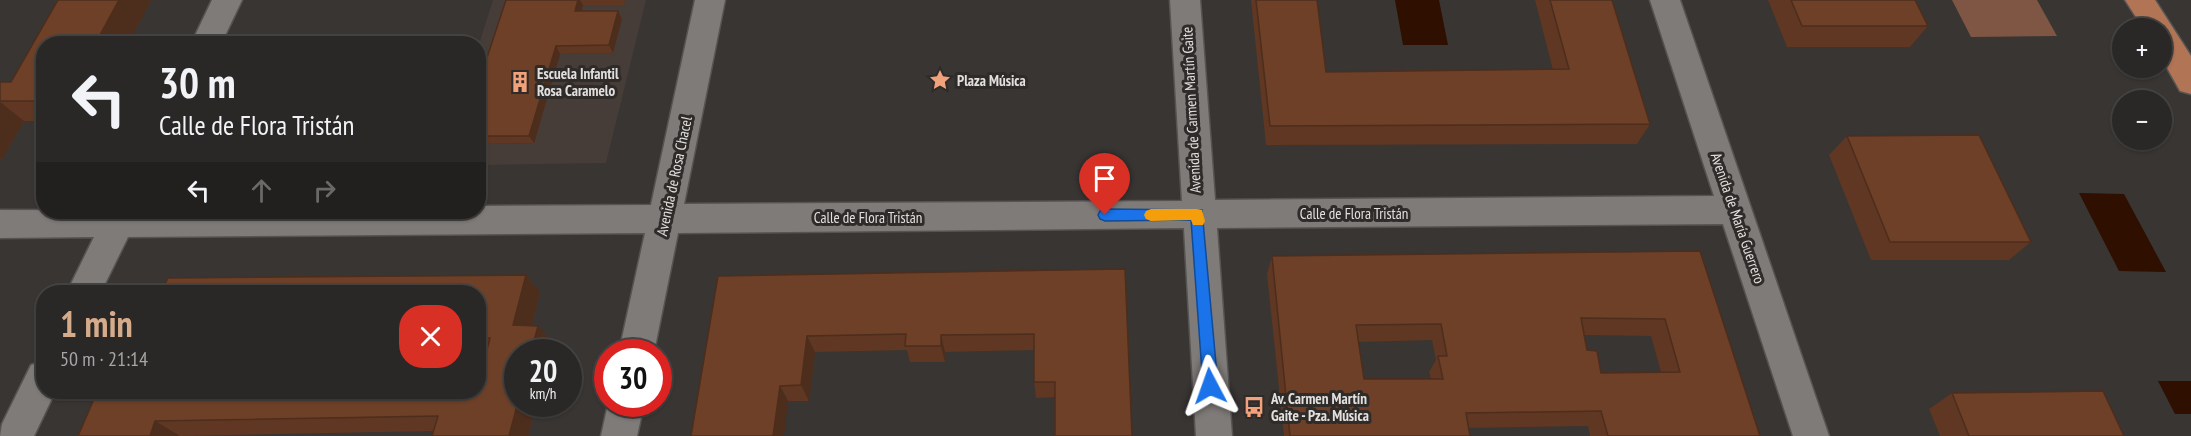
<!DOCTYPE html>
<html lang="es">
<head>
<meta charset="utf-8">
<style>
  body { margin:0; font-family:"PT Sans Narrow",sans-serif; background:#363432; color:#f1f3f6; height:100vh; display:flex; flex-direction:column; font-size:22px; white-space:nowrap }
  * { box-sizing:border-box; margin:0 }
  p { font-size:20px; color:#a5a6a7 }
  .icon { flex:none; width:33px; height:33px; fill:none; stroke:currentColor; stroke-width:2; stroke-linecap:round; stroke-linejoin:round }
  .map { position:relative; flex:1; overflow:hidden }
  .panel { position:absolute; left:36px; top:285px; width:450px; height:114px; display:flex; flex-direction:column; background:#2a2826; border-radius:24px; box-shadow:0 2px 4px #0004,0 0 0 2px #464443 }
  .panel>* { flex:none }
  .guide { position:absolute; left:36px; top:36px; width:450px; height:183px; border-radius:24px; box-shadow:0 2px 4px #0004,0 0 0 2px #464443; background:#2a2826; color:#f1f3f6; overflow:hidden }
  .buttons { position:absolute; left:2112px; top:18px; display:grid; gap:12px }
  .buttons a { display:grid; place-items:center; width:60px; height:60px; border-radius:50%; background:#2a2826; box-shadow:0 2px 4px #0004,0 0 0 2px #464443; font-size:30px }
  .speed { position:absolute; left:504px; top:339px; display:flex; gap:12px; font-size:30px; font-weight:700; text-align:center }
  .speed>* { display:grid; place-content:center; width:78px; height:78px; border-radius:50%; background:#2a2826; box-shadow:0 2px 4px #0004,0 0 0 2px #464443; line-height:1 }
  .speed small { font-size:15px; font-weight:400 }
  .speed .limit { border:9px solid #d22; background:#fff; color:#111 }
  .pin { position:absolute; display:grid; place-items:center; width:51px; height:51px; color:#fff; margin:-62px -26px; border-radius:50% 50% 50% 0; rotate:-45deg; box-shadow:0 0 6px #0007 }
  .pin .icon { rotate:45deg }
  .me { position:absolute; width:66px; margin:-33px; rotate:356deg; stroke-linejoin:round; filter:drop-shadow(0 0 4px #0008) }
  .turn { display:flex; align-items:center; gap:21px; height:126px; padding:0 24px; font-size:27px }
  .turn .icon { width:78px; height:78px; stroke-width:2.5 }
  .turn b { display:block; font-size:42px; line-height:51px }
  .lanes { display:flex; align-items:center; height:57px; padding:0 24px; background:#0003; justify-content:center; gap:30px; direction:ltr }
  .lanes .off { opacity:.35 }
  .round { display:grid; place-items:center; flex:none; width:63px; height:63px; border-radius:24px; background:#363432 }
  .summary { display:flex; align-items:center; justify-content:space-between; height:102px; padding:0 24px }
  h1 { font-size:36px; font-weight:600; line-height:45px; color:#d6ab8b }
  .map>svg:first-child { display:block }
  .built { fill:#463c38 }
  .green { fill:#7e5643 }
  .water { fill:#2f0f00 }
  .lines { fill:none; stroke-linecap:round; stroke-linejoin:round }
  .minor-casing { stroke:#565452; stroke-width:3 }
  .major-casing { stroke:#565452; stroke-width:3 }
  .minor { fill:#7f7b79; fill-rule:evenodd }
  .major { fill:#b17454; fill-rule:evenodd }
  .wall { fill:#5f3722; fill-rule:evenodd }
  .shaded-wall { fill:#4d2d1c }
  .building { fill:#6e4028; stroke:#4d2d1c; stroke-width:1.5; fill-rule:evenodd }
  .route { fill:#1a73e8; stroke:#114b97; stroke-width:1.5 }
  .slow { fill:#f59e0b }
  .labels { text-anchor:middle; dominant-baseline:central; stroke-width:6; stroke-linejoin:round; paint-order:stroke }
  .poi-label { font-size:15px; font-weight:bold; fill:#e2e0df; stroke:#2e2b29; text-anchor:start }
  .street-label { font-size:15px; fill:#e2e0df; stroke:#2e2b29 }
</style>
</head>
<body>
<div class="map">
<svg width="2191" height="436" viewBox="0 0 2191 436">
  <rect width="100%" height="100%" fill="#383533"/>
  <path class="built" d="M493,0H514L479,110V44Z
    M625,0H646L606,163L479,165L478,144L534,143L560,54L613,53L579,19L583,5H624Z"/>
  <path class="green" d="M1952,0H2037L2057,36L1971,37Z"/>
  <path class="water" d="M1395,0H1439L1448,45H1403Z
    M2079,193L2124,194L2166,272L2119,271Z
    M2158,381H2191V414H2175Z"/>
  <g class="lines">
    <defs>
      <path id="minor" d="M212,0H242L221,44H191Z
        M695,0H725L684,204L1182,201L1170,0H1200L1215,200L1714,196L1650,0H1680L1829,436H1793L1723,224L1217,228L1232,436H1196L1184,228L678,233L654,352H619L645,233L128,237L101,292H67L94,237L0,238V210L478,212V206L651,205Z
        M44,361V392H55L34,436H0L2,424L31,365Z
        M608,404H644L637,436H601Z"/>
      <path id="major" d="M2125,0H2155L2191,56V94L2180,91L2162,59V28H2143Z"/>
    </defs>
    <use href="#minor" class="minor-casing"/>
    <use href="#major" class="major-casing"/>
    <use href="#minor" class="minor"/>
    <use href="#major" class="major"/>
  </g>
  <path class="wall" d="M58,0H151L128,44H44V121H24L2,159H0V82H11Z
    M506,0H625L624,5H583L581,11H618L622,19L613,53L560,54L534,143L478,144V85Z
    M1251,0H1317L1326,72L1553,70L1535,0H1612L1650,124L1637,144L1266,145Z
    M1768,0H1915L1928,26L1910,47H1787Z
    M1847,136L2031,242L2009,260H1871L1829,155Z
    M1700,251L1760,436H1590L1588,426L1468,428L1470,436H1284L1267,274L1272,256ZM1584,335L1651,336L1661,372L1601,373L1587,350ZM1432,340L1436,360L1429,372L1431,379H1364L1358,342Z
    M1125,269L1055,397L1036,398L1034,382V350L945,352V362H910L907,350L815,352L809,401H788L718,276Z
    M526,275L540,292L532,326H538L552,342L518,404H536L528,436H432L433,431L182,436H78L97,392L482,369L486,354H478V292Z
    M1952,393L2124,436H1940L1929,409Z"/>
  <path class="shaded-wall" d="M119,0H151L128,44H95Z
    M578,0H580L583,5L579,19L575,11Z
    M618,11L622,19L613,53L609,45Z
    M556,46L560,54L534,143L529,136Z
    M0,102L24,121L2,159L0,158Z
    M526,275L540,292L528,342L513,325Z
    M538,326L552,342L549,352H531Z
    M941,335L945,352V362L941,346Z
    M807,336L815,352L809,401L801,385Z
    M780,386L788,401L784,436H773Z
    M518,404H536L528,436H509Z
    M155,421L180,436H150Z"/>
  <path class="building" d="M58,0H119L95,44H44V101H0V82H11Z
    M506,0H578L575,11H618L609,45L556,46L529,136H478V85Z
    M1256,0H1317L1326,72L1569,69L1550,0H1612L1650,124L1270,126Z
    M1791,0H1915L1928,26H1802Z
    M1979,135L2031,242H1890L1847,136Z
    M1700,251L1760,436H1608L1601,411L1466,413L1470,436H1290L1272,256ZM1581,318L1665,319L1680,372L1601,373L1597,351L1587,350ZM1441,324L1447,356H1438L1443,379H1364L1356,325Z
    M1125,269L1132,436H1055V382H1034V334L941,335V346H905L906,334L807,336L801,385L780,386L773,436H691L718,276Z
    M526,275L513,325L538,326L531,352H518V402L509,436H432L438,416L155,421L150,436H78L97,392H478V369H482L490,338H478V292H161L168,278Z
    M2103,391L2124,436H1969L1952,393Z"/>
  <path class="route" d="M1105,209L1202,210L1218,386L1215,391L1210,393L1205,391L1203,386L1191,220L1105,221L1100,219L1098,215L1100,211Z"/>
  <path class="slow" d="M1151,209H1197L1202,210L1205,221L1203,225H1193L1191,220L1151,221L1146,219L1144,215L1146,211Z"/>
  <defs>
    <symbol id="sight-bare" viewBox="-9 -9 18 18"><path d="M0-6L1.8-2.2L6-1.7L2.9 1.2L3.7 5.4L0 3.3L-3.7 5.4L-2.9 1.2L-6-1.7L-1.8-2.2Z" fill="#f1a27b" stroke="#2e2b29" stroke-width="2.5" paint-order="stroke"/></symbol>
    <symbol id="building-bare" viewBox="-9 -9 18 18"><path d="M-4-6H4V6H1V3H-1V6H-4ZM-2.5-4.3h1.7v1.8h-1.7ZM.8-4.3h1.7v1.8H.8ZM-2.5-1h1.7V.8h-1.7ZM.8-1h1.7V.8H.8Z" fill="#f1a27b" stroke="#2e2b29" stroke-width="2.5" paint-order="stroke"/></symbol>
    <symbol id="bus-bare" viewBox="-9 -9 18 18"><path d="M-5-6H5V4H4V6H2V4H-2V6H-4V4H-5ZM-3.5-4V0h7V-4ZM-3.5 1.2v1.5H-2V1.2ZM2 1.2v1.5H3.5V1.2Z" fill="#f1a27b" stroke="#2e2b29" stroke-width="2.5" paint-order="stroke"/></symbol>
  </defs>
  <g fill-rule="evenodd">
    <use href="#sight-bare" x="925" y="65" width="30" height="30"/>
    <use href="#building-bare" x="505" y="67" width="30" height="30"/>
    <use href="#bus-bare" x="1239" y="392" width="30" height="30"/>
  </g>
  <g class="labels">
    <g class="poi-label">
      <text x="537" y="73">Escuela Infantil<tspan x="537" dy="17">Rosa Caramelo</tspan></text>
      <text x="957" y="80">Plaza Música</text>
      <text x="1271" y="398">Av. Carmen Martín<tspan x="1271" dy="17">Gaite - Pza. Música</tspan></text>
    </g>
    <g class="street-label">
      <text transform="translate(1191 110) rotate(-93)">Avenida de Carmen Martín Gaite</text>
      <text transform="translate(674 176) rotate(-78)">Avenida de Rosa Chacel</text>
      <text x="1354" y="213">Calle de Flora Tristán</text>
      <text x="868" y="217">Calle de Flora Tristán</text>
      <text transform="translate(1738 218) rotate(71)">Avenida de María Guerrero</text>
    </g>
  </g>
</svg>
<div class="buttons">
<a>+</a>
<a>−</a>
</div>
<div class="speed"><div>20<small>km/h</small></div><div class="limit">30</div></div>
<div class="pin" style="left:1105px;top:215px;background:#d93025"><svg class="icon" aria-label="arrive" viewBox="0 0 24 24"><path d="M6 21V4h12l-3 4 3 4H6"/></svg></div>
<svg class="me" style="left:1210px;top:386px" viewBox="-20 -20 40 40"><path d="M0-17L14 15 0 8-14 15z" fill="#1a73e8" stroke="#fff" stroke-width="4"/></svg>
<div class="guide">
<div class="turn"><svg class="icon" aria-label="left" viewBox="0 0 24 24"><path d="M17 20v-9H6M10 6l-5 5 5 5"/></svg><div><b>30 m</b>Calle de Flora Tristán</div></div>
<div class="lanes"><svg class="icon" aria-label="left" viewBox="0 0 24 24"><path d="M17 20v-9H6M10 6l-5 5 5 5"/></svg><svg class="icon off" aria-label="ahead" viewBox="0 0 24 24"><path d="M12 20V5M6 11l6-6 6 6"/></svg><svg class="icon off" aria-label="right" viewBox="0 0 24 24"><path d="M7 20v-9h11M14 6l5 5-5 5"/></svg></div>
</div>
<section class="panel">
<div class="summary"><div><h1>1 min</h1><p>50 m · 21:14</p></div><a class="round" style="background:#d93025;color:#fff"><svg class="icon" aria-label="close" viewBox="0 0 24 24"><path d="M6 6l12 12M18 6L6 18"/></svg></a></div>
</section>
</div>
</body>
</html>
